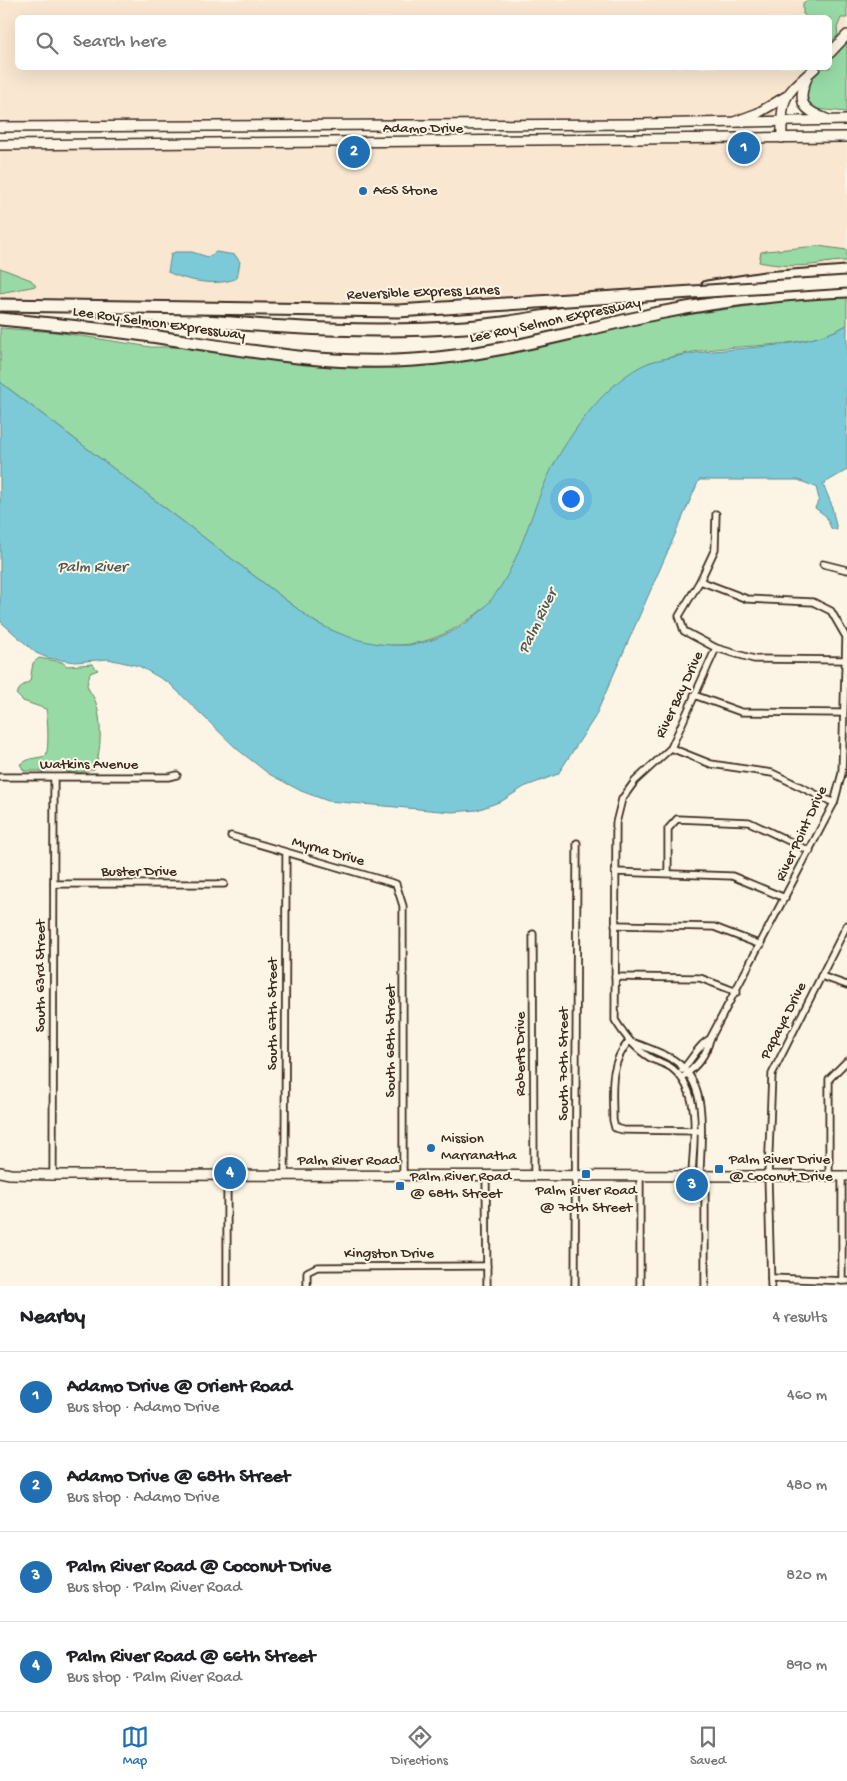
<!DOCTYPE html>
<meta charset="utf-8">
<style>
:root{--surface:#fff;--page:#f2f2f2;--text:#202124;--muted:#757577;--line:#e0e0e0;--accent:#1f6fb2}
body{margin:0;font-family:"Gochi Hand",sans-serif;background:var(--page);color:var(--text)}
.you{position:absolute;left:570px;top:498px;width:18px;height:18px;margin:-12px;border:4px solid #fff;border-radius:50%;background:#1a73e8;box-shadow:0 0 0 8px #1a73e833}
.badge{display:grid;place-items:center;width:32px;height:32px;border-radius:50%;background:var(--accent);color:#fff;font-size:16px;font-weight:700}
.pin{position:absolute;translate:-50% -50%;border:2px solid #fff;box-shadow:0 1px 5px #0006}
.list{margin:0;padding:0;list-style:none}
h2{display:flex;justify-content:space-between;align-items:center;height:65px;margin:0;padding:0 20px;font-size:21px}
h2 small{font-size:16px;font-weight:400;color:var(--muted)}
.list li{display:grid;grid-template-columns:32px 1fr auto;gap:15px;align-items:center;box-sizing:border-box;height:90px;padding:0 20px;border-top:1px solid var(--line)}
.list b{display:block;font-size:19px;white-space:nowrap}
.list p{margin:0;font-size:16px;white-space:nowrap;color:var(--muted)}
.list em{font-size:16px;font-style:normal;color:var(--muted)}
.icon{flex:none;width:28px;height:28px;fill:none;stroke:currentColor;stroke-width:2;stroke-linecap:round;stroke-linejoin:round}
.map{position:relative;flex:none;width:847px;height:1286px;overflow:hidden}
.search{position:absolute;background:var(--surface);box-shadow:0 5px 20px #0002;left:15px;right:15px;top:15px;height:55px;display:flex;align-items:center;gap:12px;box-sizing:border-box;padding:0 18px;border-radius:8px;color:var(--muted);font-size:19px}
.sheet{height:425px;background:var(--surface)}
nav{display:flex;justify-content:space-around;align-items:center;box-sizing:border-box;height:70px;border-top:1px solid var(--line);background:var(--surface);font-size:14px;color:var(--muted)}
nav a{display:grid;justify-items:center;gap:2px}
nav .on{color:var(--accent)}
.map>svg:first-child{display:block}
</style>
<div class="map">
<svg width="847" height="1286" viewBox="0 0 847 1286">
<rect width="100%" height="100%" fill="#fcf5e5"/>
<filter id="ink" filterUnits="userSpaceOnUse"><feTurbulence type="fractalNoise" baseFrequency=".02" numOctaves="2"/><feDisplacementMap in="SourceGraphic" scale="10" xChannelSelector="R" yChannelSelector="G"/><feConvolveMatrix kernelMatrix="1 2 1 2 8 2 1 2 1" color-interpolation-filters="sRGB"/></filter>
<g filter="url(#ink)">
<!-- built -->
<g fill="#f9e7d1">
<path d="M0,0H847V32L830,51V18H18V68H812L802,78L780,118L0,123Z"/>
<path d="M847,138V271L674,292L474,309H110L0,299V144Z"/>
</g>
<!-- green -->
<g fill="#97daa6" stroke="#698262">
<path d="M808,0H847V18H841L837,28L838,35L830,43V18L807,17L803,14V3Z"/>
<path d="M847,35V112L814,109C800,95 805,82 816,68H830V53Z"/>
<path d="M818,246L847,250V261C836,261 829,262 819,264C800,267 778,266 759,262L761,252L766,251Z"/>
<path d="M0,268L31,280L36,286L0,293Z"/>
<path d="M847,294V325C804,350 748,343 700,351C683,353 665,359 648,363L493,600C436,653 379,659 312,620L0,382V328L56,332L151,347H191L306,356L469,355L539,347L658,319L798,299Z"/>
<path d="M39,658L62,662L67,666L92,664L98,670L90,673L87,685C89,692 94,696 96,703C102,720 102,752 94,769L74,774L58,769L43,771H24L20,764L30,759L46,756C49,748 48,718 46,709L23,701L16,694L22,686L30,681L33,663Z"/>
</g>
<!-- water -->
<g fill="#7bcad8" stroke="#618a8e">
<path d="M175,252H192L208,257L216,252L235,255L240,262L237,278C218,287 186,281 168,272L171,254Z"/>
<path d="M847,325V470L823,484L831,503L837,530L831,528L826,516L815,508L819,499L816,487L798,480H699L595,717L558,774L524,787L502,801L477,810L452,812L328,801L301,791L269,774L237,749L169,683L139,666L108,659L75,662L48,658L36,653L0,621V382L312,620C341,637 374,647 409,645C428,643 445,636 462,626C517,591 524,523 552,468C571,431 609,379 648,363C655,360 665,359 673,357C726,345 801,352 847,325Z"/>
</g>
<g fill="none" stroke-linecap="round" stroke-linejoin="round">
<defs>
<g id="street">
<path d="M716,514L715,549L700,581L679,616L684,631L716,648L754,659L846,660"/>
<path d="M823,564L847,570"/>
<path d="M694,695L741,712L843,713"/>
<path d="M671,748L711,764L772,773L834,803"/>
<path d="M0,777H169L177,775"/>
<path d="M231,836L396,884L403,906V1175"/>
<path d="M615,872L732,876L785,898"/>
<path d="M668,873V829L677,819L749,822L810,851"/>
<path d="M54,884H224"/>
<path d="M615,925L714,927L761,945"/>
<path d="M533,934L534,1175"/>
<path d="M821,976L847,985"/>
<path d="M615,977L700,978L737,992"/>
<path d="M629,1041C608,1066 613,1090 613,1120L615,1128L623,1130L700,1131"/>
<path d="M635,1043C648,1048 662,1053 674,1060C711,1084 700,1139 700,1175"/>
<path d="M682,1070C691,1061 699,1044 710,1039"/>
<path d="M682,1078C695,1067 706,1057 710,1039L834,803L842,773L846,637L831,611L813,602L747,599L700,581"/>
<path d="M53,1175L54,778"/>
<path d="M285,1175L286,853"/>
<path d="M486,1175L487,1286"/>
<path d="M640,1175V1286"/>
<path d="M692,1175C693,1141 703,1094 673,1069C667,1064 659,1062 652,1059C635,1049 625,1036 615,1020L616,823L622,799L635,781L671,748L716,648"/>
<path d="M705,1175V1286"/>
<path d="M829,1176V1079L847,1061"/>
<path d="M842,1176V1281"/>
<path d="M771,1278L847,1281"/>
<path d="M227,1286V1175"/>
<path d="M307,1286V1272L317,1267L487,1266"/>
<path d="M575,1286L577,843"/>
<path d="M771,1286L768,1176L772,1074L847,925"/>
</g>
<g id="secondary">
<path d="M830,53L847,35"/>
<path d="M807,78C795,104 805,111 829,120"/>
<path d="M734,122L758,113L785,97"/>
<path d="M782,138C781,95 784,96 815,68"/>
<path d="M0,1172L10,1174L53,1175L847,1176"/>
</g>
<g id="primary">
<path d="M0,127L639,124L847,120"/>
<path d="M0,145L847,137"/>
</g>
<g id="highway">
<path d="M707,287L765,278L847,272"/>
<path d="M101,311C222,323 343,336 465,327C523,322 580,310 637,299"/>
<path d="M0,319C53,324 106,329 158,337C244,350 327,366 414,360C499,355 577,330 659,313C721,301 784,293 847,291"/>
</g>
</defs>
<!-- street casing -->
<use href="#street" stroke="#3b2a1e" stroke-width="9"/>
<!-- secondary casing -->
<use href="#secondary" stroke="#3b2a1e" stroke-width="12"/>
<!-- primary casing -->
<use href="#primary" stroke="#3b2a1e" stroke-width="12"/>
<!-- highway casing -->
<use href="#highway" stroke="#3b2a1e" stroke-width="15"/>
<!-- street -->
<use href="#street" stroke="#fcf5e5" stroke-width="5.5"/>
<!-- secondary -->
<use href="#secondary" stroke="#fcf5e5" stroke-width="9"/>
<!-- primary -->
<use href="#primary" stroke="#fcf5e5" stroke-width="9"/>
<!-- highway -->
<use href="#highway" stroke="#fcf5e5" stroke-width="11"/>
<defs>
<path id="highway-bridge" d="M0,305L398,311L847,282"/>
</defs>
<!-- highway-bridge casing -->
<use href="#highway-bridge" stroke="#3b2a1e" stroke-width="15" stroke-linecap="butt"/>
<!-- highway-bridge -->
<use href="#highway-bridge" stroke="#fcf5e5" stroke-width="11"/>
</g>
</g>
<!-- markers -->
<g fill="#1f6fb2" stroke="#fcf5e5" stroke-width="2">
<circle cx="363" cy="191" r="5"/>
<circle cx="431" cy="1148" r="5"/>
<rect x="714" y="1164" width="10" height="10" rx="2.5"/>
<rect x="581" y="1169" width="10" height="10" rx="2.5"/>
<rect x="395" y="1181" width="10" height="10" rx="2.5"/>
</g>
<g text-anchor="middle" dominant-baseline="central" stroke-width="4" stroke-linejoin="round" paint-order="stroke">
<!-- street labels -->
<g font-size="15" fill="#3b2a1e" stroke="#fcf5e5">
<text x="423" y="129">Adamo Drive</text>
<text transform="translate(423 293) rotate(-2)">Reversible Express Lanes</text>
<text transform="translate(555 321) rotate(-12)">Lee Roy Selmon Expressway</text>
<text transform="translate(159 324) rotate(8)">Lee Roy Selmon Expressway</text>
<text transform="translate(680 695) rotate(-65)">River Bay Drive</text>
<text x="89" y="765">Watkins Avenue</text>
<text transform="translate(802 834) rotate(-65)">River Point Drive</text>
<text transform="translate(328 852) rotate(16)">Myrna Drive</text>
<text x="139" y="872">Buster Drive</text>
<text transform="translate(41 976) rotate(-90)">South 63rd Street</text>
<text transform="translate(273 1014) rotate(-90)">South 67th Street</text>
<text transform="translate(784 1021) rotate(-63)">Papaya Drive</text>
<text transform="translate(391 1041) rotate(-90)">South 68th Street</text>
<text transform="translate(521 1054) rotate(-90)">Roberts Drive</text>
<text transform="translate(564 1064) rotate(-90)">South 70th Street</text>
<text x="348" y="1161">Palm River Road</text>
<text x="389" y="1254">Kingston Drive</text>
</g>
<!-- poi labels -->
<g font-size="15" fill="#3b2a1e" stroke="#fcf5e5" text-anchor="start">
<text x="373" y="191">AGS Stone</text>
<text x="441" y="1139">Mission<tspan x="441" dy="17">Marranatha</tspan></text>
<text x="729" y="1160">Palm River Drive<tspan x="729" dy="17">@ Coconut Drive</tspan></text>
<text x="410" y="1177">Palm River Road<tspan x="410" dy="17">@ 68th Street</tspan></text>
<text x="586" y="1191" text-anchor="middle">Palm River Road<tspan x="586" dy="17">@ 70th Street</tspan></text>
</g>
<!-- water labels -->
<g font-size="16" font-style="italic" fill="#4e5a56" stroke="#fcf5e5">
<text x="92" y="568">Palm River</text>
<text transform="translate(539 622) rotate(-64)">Palm River</text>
</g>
</g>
</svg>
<div class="you"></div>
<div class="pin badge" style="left:744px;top:148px">1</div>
<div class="pin badge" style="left:354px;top:152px">2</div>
<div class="pin badge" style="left:692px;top:1185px">3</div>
<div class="pin badge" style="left:230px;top:1173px">4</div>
<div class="search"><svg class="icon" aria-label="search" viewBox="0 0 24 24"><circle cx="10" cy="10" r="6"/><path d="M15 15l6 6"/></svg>Search here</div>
</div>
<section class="sheet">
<h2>Nearby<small>4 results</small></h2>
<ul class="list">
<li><span class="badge">1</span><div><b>Adamo Drive @ Orient Road</b><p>Bus stop · Adamo Drive</p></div><em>460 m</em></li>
<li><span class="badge">2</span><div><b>Adamo Drive @ 68th Street</b><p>Bus stop · Adamo Drive</p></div><em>480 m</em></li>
<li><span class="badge">3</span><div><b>Palm River Road @ Coconut Drive</b><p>Bus stop · Palm River Road</p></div><em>820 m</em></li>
<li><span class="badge">4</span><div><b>Palm River Road @ 66th Street</b><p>Bus stop · Palm River Road</p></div><em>890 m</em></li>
</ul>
</section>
<nav>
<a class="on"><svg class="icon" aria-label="map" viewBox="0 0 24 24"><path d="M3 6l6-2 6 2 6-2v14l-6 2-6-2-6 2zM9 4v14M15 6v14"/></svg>Map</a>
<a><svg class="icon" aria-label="directions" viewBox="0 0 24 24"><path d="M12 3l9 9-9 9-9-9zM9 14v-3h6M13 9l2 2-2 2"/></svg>Directions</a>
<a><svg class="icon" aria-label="saved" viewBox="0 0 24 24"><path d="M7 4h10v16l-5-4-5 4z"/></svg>Saved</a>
</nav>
